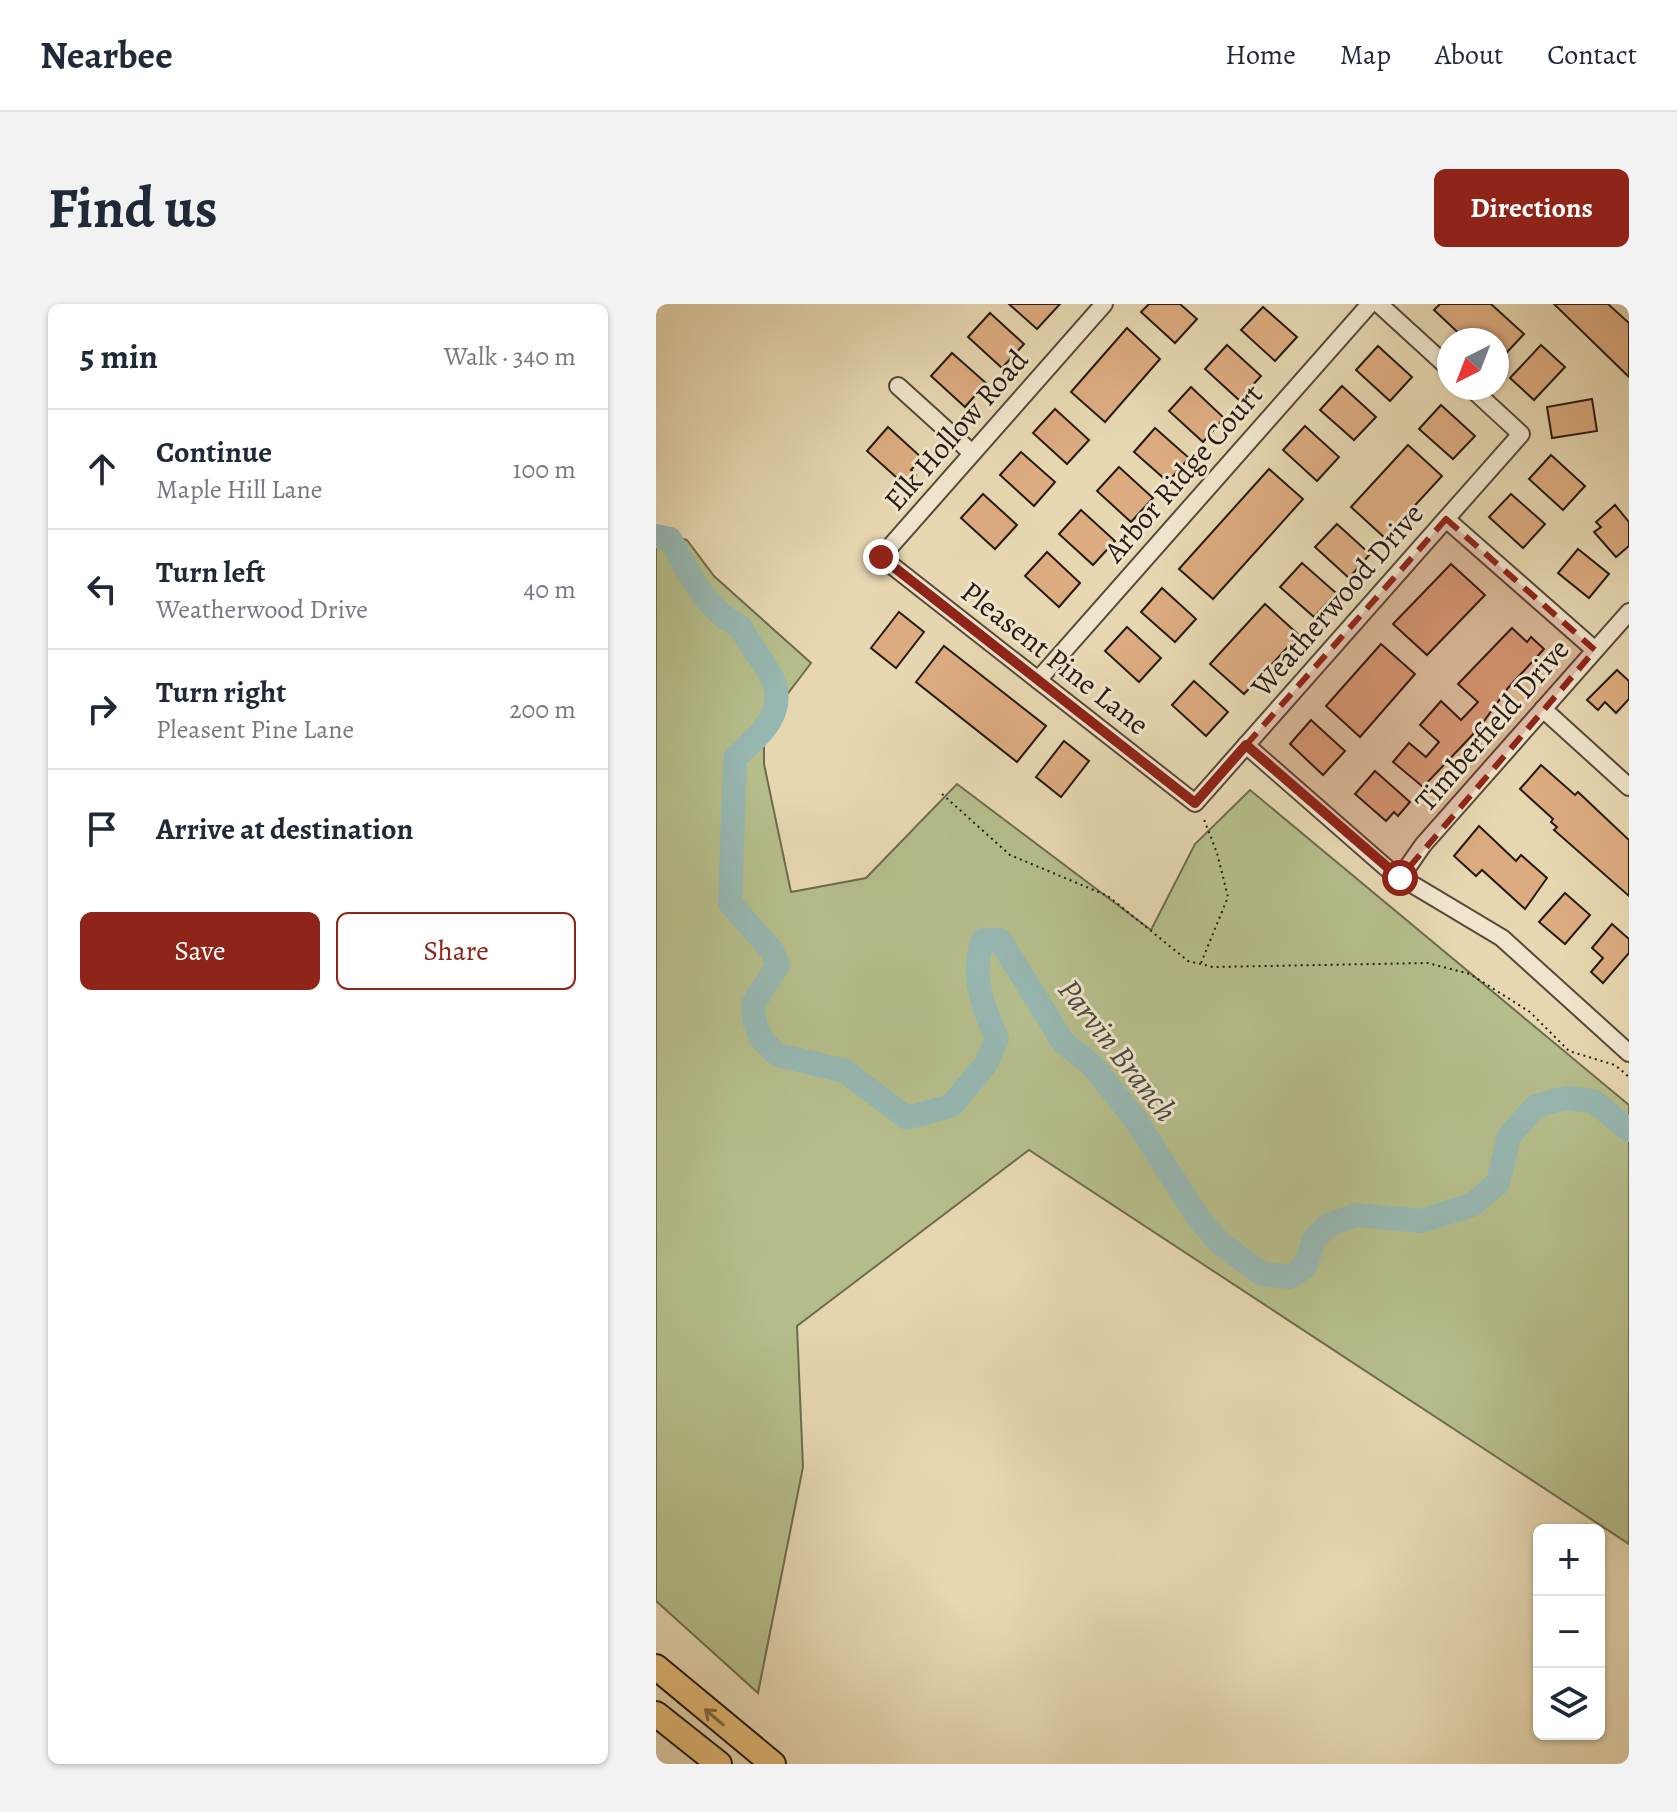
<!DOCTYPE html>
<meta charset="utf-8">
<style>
:root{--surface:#fff;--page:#f2f2f3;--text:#1f2937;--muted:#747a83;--line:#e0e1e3;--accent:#8f2418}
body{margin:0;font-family:Alegreya,serif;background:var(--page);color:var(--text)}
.controls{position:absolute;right:24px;bottom:24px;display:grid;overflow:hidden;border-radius:12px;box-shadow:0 2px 6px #0004}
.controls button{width:72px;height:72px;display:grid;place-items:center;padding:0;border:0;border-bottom:2px solid var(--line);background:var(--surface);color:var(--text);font:40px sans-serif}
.compass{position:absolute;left:781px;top:24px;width:72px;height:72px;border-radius:50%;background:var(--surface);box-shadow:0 2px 6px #0004;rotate:222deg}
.stop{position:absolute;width:24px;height:24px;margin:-18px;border:6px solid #8f2418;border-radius:50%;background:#fff}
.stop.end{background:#8f2418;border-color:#fff;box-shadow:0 2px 8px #0008}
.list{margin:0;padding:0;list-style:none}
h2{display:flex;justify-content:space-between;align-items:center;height:104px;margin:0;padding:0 32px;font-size:34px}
h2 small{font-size:26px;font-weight:400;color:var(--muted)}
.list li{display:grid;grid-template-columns:52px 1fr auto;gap:24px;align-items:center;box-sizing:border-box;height:120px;padding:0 32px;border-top:2px solid var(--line)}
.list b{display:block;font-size:30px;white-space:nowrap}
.list p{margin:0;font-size:26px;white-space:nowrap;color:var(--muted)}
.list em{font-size:26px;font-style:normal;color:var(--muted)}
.actions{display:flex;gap:16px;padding:24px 32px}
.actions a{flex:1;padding:18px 0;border:2px solid var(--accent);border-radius:12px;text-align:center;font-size:28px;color:var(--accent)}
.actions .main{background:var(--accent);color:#fff}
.icon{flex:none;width:44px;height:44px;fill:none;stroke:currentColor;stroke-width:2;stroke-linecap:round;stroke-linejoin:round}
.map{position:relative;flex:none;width:973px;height:1460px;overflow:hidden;border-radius:12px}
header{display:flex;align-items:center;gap:48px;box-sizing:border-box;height:112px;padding:0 40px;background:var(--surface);border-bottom:2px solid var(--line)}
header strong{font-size:38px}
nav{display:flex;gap:44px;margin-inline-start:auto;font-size:28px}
.intro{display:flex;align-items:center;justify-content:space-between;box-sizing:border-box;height:192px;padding:0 48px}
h1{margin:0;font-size:56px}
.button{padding:20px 36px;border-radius:12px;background:var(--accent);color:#fff;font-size:28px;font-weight:700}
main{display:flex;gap:48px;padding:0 48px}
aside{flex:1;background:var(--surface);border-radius:12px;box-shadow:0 2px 6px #0004}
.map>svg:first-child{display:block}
</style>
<header>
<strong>Nearbee</strong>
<nav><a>Home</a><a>Map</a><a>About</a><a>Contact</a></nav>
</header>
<div class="intro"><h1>Find us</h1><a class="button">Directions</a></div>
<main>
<aside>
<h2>5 min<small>Walk · 340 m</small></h2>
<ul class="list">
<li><svg class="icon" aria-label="ahead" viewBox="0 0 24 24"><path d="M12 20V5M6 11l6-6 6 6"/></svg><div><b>Continue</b><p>Maple Hill Lane</p></div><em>100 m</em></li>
<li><svg class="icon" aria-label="left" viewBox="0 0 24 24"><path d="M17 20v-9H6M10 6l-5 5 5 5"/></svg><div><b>Turn left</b><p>Weatherwood Drive</p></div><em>40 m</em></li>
<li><svg class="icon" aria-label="right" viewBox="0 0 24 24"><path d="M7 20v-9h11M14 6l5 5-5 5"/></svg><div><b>Turn right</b><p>Pleasent Pine Lane</p></div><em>200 m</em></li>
<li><svg class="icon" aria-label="arrive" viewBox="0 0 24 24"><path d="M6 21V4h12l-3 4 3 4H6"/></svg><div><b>Arrive at destination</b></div></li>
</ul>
<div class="actions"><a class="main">Save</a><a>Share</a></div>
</aside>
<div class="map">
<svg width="973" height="1460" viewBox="0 0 973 1460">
<rect width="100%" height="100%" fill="#e6d7b0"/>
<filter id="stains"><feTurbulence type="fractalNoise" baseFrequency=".0025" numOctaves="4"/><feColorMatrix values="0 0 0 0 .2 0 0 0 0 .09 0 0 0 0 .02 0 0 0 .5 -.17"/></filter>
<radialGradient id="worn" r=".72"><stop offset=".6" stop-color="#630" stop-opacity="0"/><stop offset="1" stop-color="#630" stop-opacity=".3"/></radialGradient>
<!-- green -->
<path fill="#b5be8b" stroke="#6e6c50" stroke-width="2" d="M0,226L31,236L58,272L155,359L108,421V460L135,588L210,574L301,480L495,626L539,540L594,486L973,801V1240L373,846L141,1022L147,1163L102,1389L0,1297Z"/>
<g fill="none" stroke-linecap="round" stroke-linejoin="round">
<!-- river -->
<path stroke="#97b8b2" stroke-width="24" d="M0,232L14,235C32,268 50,307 85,323C93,343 109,357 117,376C131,411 101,433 79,454L74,599L116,647L122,661L97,700L99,719L106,736L122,751L189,767L251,814L295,802L330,760L341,735C327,702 314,672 327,636H344L407,738L437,762L479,815L543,915L564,939L606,970L634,973L649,963L658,935L673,921L700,911L765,917L816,901L842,879L853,832L880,802L909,794L937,797L973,826"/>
</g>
<!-- building -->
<g fill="#dcab7f" stroke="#271a14" stroke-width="2">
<path d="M353,0H404L381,25Z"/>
<path d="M493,0H524L541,15L519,39L485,8Z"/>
<path d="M784,0H835L868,30L841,59V36H810L778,6Z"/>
<path d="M898,0H952L973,19V73Z"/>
<path d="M607,3L641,33L619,57L585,26Z"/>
<path d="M334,9L368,40L346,64L312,33Z"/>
<path d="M471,24L504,55L449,118L415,88Z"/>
<path d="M571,41L605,72L583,96L549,65Z"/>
<path d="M885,41L909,63L878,96L854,74Z"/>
<path d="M722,42L756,73L734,97L700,66Z"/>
<path d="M296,49L330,79L309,103L275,72Z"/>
<path d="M686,82L720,113L698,136L664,106Z"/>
<path d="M535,83L568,114L547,138L513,107Z"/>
<path d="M936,95L941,127L896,134L891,103Z"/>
<path d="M785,101L819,132L797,155L763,125Z"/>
<path d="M399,105L433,136L411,160L377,129Z"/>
<path d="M649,122L683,153L661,177L627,146Z"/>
<path d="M232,123L266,154L255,166L260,171L250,182L211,147Z"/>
<path d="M499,124L533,154L512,178L478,148Z"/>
<path d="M752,141L786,172L729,234L695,203Z"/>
<path d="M365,148L399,178L378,202L344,171Z"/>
<path d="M895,151L929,182L907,206L873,175Z"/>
<path d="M463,163L497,194L475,218L441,187Z"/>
<path d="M613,165L647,195L557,295L523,265Z"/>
<path d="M327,190L361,221L339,245L305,214Z"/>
<path d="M855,190L889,220L867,244L833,213Z"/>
<path d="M959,201L973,218V242L960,253L938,228L945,223L940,218Z"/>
<path d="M425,206L459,237L437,261L403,230Z"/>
<path d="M681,220L714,250L693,274L659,243Z"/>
<path d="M922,245L953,270L933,294L902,269Z"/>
<path d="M391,248L424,279L403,303L369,272Z"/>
<path d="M646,259L680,289L658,313L624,283Z"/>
<path d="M795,260L829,291L771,351L737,320Z"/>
<path d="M506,284L540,315L519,338L485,308Z"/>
<path d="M609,300L643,331L588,390L554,360Z"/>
<path d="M243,308L268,328L240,364L215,344Z"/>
<path d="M471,323L505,354L483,378L449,347Z"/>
<path d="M856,324L871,338L875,333L888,345L852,384L823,424L767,483L737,458L753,439L770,453L783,438L764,421L785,397L805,416L822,398L802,380Z"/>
<path d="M725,340L759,370L704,433L670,402Z"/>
<path d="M288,342L390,422L361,458L260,378Z"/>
<path d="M961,366L973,377V395L960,409L949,398L942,406L931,396Z"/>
<path d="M538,377L572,408L550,432L516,401Z"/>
<path d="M655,416L689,447L667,471L634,440Z"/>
<path d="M408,437L433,457L405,493L380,473Z"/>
<path d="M885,461L919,491L922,488L973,536V592L898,526L901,523L895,518L897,515L864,485Z"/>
<path d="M719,467L754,498L742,512L738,508L730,517L699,490Z"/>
<path d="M823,522L860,557L865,551L891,574L869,605L826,566L820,572L798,552Z"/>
<path d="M909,589L934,611L909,640L883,618Z"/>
<path d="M956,620L973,635V649L947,679L935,668L947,654L936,644Z"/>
</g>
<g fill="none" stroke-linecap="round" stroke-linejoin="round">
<defs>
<g id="minor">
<path d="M448,0L225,253L539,499L865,130L815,84"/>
<path d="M723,0L793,64"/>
<path d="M242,82L316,149"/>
<path d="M790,215L939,346"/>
<path d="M382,376L714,0"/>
<path d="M887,405L973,483"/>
<path d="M590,441L734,567L846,634L973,749"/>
<path d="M744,574L767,541L973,308"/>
</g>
<g id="highway">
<path d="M0,1363L117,1460"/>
<path d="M0,1410L63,1460"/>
</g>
</defs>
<!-- minor casing -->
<use href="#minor" stroke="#57493b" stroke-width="20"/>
<!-- highway casing -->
<use href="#highway" stroke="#271a14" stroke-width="28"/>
<!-- path -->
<g stroke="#271a14" stroke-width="2" stroke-dasharray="2 4" stroke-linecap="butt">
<path d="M286,490L354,551L452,592L532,657L557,663L772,659L814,670L874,708L913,747L959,761L973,773"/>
<path d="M545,659L572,593L561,549L547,513"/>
</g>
<!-- minor -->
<use href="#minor" stroke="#efe5cc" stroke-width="16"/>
<!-- highway -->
<use href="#highway" stroke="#e3bc78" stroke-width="24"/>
</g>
<!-- one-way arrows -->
<defs><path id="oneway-shaft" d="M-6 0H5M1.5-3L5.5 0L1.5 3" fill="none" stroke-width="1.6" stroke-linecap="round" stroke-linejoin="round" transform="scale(2)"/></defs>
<use stroke="#856b46" href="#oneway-shaft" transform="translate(58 1413) rotate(-140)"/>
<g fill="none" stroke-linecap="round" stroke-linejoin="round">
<!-- route -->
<path stroke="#8f2418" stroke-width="10" d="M225,253L539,499L590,441L744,574"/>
</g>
<!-- marked area -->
<path fill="#8f2418" fill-opacity="0.2" stroke="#8f2418" stroke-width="6" stroke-dasharray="16 10" stroke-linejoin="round" d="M790,215L939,346L744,574L590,441Z"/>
<g text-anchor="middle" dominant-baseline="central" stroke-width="6" stroke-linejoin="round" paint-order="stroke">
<!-- street labels -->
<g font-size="30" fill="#271a14" stroke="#efe5cc">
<text transform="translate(300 126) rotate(-49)">Elk Hollow Road</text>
<text transform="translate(527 169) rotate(-49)">Arbor Ridge Court</text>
<text transform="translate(681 296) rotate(-49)">Weatherwood Drive</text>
<text transform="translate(399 354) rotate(38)">Pleasent Pine Lane</text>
<text transform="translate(836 421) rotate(-49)">Timberfield Drive</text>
</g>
<!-- water labels -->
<g font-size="32" font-style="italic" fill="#494943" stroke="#efe5cc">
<text transform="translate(462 746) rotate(52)">Parvin Branch</text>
</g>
</g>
<rect width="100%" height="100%" filter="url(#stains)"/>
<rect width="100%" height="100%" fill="url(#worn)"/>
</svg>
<div class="controls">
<button>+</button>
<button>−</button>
<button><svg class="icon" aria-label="layers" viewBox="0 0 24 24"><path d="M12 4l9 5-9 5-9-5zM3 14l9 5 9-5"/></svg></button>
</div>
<svg class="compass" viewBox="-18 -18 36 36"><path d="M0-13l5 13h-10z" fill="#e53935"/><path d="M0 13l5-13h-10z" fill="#747a83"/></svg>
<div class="stop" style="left:744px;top:574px"></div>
<div class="stop end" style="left:225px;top:253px"></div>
</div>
</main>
